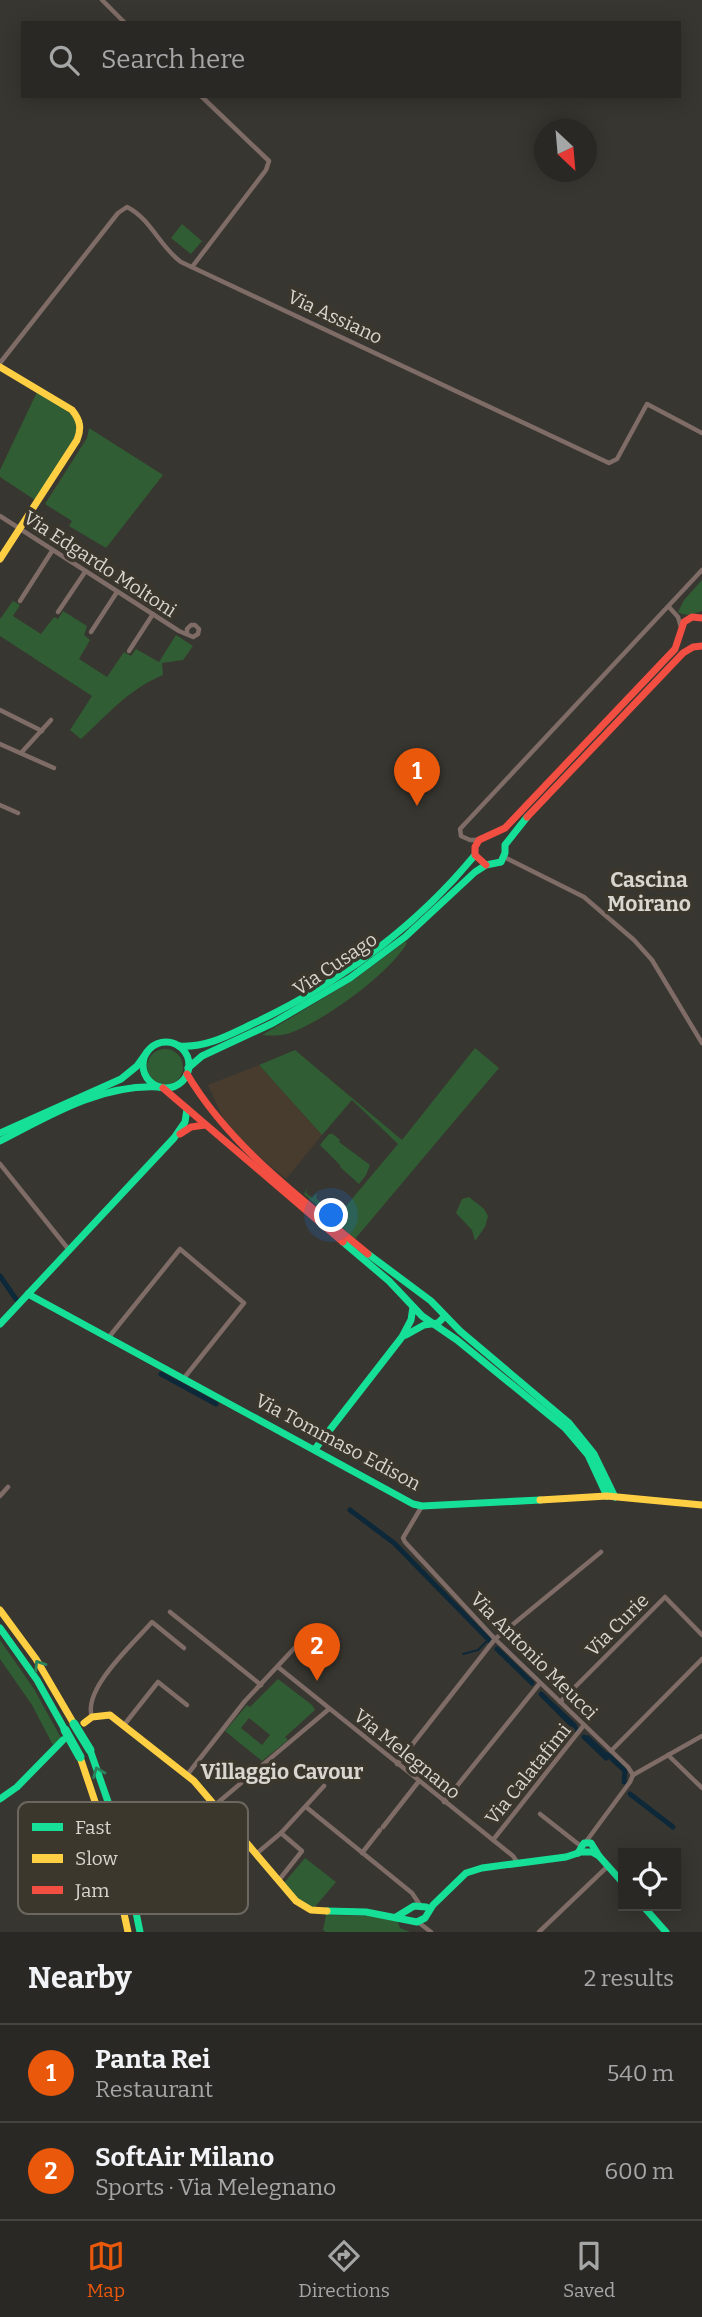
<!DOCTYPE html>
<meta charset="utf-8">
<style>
:root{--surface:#2a2824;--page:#32302c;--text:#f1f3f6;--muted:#a5a6a6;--line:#464441;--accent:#ea580c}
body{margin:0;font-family:Bitter,serif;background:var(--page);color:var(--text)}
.controls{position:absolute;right:21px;bottom:21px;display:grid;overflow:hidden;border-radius:0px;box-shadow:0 4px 18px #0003}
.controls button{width:63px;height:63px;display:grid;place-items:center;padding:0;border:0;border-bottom:2px solid var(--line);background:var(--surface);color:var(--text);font:35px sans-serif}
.compass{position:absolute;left:534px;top:119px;width:63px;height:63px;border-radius:50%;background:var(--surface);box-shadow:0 4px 18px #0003;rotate:154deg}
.you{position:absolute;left:332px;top:1216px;width:24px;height:24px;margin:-18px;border:5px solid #fff;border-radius:50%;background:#1a73e8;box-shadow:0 0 0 10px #1a73e833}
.badge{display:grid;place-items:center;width:46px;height:46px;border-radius:50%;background:var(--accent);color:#fff;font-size:23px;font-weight:700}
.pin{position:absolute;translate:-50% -58px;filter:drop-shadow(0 2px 4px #0008)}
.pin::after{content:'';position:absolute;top:37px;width:24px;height:21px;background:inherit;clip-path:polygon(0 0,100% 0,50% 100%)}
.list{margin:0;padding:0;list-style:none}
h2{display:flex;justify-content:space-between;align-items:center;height:91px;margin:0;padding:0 28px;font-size:30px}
h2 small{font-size:23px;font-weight:400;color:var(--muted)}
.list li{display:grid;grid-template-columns:46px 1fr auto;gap:21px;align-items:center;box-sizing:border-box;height:98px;padding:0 28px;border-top:2px solid var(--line)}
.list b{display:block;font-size:26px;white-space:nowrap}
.list p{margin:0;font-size:23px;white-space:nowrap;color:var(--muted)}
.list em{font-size:23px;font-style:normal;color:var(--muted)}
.icon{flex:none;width:38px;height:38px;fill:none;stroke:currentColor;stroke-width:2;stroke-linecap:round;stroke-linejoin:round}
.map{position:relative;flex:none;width:702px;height:1932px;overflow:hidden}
.search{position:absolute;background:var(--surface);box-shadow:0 4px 18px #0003;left:21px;right:21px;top:21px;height:77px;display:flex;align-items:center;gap:18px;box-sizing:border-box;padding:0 24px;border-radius:0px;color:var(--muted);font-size:26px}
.sheet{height:287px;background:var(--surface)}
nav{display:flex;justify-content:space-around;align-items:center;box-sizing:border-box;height:98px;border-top:2px solid var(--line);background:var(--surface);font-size:19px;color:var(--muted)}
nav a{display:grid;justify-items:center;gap:4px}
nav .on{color:var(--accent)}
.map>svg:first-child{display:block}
</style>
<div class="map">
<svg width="702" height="1932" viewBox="0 0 702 1932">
<rect width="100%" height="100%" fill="#383630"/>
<!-- commercial -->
<path fill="#483c2e" d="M259,1065L322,1135L286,1179L239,1139L225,1122L208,1085Z"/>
<!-- green -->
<g fill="#305d33" fill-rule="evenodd">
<path d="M182,224L202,241L191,254L171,238Z"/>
<path d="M37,392C52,402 81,412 77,434L35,500L0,477V470Z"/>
<path d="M89,428L163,475L106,548L69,526L72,521L45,504L87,438Z"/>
<path d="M702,580V611C694,614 686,617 678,612L684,600Z"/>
<path d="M13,601L20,605L13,616L41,634L54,617L58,619L63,611L87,626L84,635L90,640L79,659L107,677L124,652L131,656L136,649L159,662L176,635L193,646L183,660L162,663L163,675C129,689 107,715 81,739L70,730L92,696L0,636V619Z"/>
<path d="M405,942L407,943C389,974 324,1021 290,1033C281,1036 271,1036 262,1035L352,981Z"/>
<path d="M475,1048L499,1068L355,1239L304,1194L308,1187L306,1193L312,1198L317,1193L316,1198L328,1209L332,1205L341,1212L398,1144L352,1100L322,1135L259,1065L295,1050L402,1140Z"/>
<circle cx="165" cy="1067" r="18"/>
<path d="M329,1134H333L340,1140L339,1142L370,1165L366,1175L359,1184L340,1167L341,1166L320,1145Z"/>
<path d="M469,1197L484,1209L488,1216L485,1227L475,1241L472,1230L456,1213L462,1199Z"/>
<path d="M0,1640L34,1689L61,1738L53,1745L32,1705L0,1659Z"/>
<path d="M278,1679L312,1705L315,1710L285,1737L288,1740L262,1761L225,1731L247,1705L250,1707ZM249,1718L270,1735L262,1745L241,1728Z"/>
<path d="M305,1858L336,1882L314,1908L300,1901L284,1883Z"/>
<path d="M326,1915L369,1916L397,1920L400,1928L410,1932H326L323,1930Z"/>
</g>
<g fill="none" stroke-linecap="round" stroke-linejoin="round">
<!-- stream -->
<g stroke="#0c2839" stroke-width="2">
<path d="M463,1654L478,1650L488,1640"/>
<path d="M542,1693L576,1725"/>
<path d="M588,1736L608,1755"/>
</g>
<!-- canal -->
<g stroke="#0c2839" stroke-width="5">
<path d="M0,1276L16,1299"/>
<path d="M161,1374L216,1404"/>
<path d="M350,1510L394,1543L490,1641"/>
<path d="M497,1649L532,1683"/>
<path d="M541,1694L576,1729"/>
<path d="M584,1737L606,1758L608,1755L625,1771L624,1782"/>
<path d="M630,1794L673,1827"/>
</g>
<!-- street -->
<g stroke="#7f6c67" stroke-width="4.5">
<path d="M102,0L125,23"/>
<path d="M192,267L266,170L269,161L201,96"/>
<path d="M0,363L118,213L127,207C151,219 160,247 181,262L609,463L617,459L647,404L702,433"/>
<path d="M0,516L179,631L193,637L198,634L199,629L195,625H191L187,629V633"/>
<path d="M20,601L52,551"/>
<path d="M669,607L678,617L681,627"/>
<path d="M58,612L85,572"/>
<path d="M91,632L117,592"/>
<path d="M129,651L153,614"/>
<path d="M0,710L42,731"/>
<path d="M0,744L54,768"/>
<path d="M21,753L51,720"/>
<path d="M0,805L18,813"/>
<path d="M479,840H470L461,836L460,829L702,570"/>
<path d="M504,857L584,897L634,940L652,960L702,1043"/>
<path d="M0,1164L69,1250"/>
<path d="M109,1337L180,1249L244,1303L184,1378"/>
<path d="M0,1496L8,1487"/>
<path d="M422,1506L403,1538L405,1542L495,1639L628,1767L633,1775"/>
<path d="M170,1612L261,1685"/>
<path d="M278,1667L513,1856L517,1862"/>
<path d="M560,1702L665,1597L702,1635"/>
<path d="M92,1717C82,1689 135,1642 152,1622L184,1648"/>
<path d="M124,1725L158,1682L187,1705"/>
<path d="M611,1751L702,1659"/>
<path d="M668,1755L702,1788"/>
<path d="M397,1764L495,1639L601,1552"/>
<path d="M187,1775L245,1701L301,1641"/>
<path d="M633,1775L702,1736"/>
<path d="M444,1802L540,1683"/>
<path d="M215,1805L329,1709"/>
<path d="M306,1807L412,1893L420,1905"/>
<path d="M540,1814L582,1847"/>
<path d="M383,1827L419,1781"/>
<path d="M493,1840L584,1725"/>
<path d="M585,1843L630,1782L633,1775"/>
<path d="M362,1853L380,1830"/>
<path d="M256,1854L281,1833L324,1786"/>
<path d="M279,1880L302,1851L281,1833"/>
<path d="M418,1922L431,1932"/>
<path d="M539,1932L608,1866"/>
</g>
<!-- fast -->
<g stroke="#16e098" stroke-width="7">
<circle cx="166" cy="1065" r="23"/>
<path d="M179,1046C205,1048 227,1036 250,1025C336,985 415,928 475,855"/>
<path d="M188,1068L202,1056L273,1023L350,978L405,937L475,872L486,865L501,862L505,853V845L527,817"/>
<path d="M0,1133L121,1079L137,1066L147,1052"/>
<path d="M0,1141C50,1115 101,1084 159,1087"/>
<path d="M343,1242L389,1281L422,1316L457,1340L565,1428L588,1455L607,1496"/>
<path d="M368,1254L431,1301L460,1331L569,1423L594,1454L615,1497"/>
<path d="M28,1294L413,1504L422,1506L540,1500"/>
<path d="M0,1324L174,1138L185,1122L187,1109"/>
<path d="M406,1335L424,1325L438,1323L445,1316"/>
<path d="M315,1449L402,1337L411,1320L413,1307"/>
<path d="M0,1628L37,1680L65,1730"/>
<path d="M90,1750L121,1839L140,1932"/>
<path d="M0,1799L17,1787L63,1740"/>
<path d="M578,1853L584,1843H591L599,1856L623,1883"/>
<path d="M643,1906L666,1932"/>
<path d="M327,1911L366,1912L417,1922L425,1918L433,1905L466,1873L482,1868L566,1857L581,1852H592L599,1856"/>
<path d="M396,1917L414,1906L426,1907"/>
</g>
<!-- slow -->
<g stroke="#ffcf43" stroke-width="7">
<path d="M0,367L72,410C80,420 82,428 77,440L0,559"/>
<path d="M540,1500L607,1496L702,1505"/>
<path d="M0,1610L36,1659L74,1724"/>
<path d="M84,1723L92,1717L110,1715L194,1781L296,1901L311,1910L327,1911"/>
<path d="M80,1757L109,1843L128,1932"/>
</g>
<!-- jam -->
<g stroke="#f24e42" stroke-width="7">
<path d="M527,817L683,653L693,647L702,646"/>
<path d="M486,865L475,855V847L479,840L505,828L675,649L684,622L692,617L702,618"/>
<path d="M187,1074C231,1148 303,1200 368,1254"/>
<path d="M163,1088L343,1242"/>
<path d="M180,1134L191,1127L205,1125"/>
</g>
<!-- fast-bridge -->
<g stroke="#16e098" stroke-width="9">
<path d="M74,1724L90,1750"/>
<path d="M65,1730L80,1757"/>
</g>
</g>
<!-- one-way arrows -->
<defs><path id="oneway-chevron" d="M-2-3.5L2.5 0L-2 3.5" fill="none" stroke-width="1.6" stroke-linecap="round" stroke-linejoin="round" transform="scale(1.75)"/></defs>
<g stroke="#2b835d">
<use href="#oneway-chevron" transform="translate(39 1665) rotate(-123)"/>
<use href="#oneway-chevron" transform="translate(98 1772) rotate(-112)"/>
</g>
<g text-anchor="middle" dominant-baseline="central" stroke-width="7" stroke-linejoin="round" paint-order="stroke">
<!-- street labels -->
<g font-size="19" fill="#d9d5cf" stroke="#3c372d">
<text transform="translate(335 317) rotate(25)">Via Assiano</text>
<text transform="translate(100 564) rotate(33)">Via Edgardo Moltoni</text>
<text transform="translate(335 964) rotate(-34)">Via Cusago</text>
<text transform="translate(338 1442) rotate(28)">Via Tommaso Edison</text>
<text transform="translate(617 1625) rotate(-45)">Via Curie</text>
<text transform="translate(534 1656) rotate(45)">Via Antonio Meucci</text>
<text transform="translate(407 1754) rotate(39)">Via Melegnano</text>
<text transform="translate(528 1774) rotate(-51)">Via Calatafimi</text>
</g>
<!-- neighbourhood labels -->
<g font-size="21" font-weight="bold" fill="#d9d5cf" stroke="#3c372d">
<text x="649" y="880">Cascina<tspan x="649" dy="24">Moirano</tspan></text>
<text x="282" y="1772">Villaggio Cavour</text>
</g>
</g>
<!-- legend -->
<rect x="18" y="1802" width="230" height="112" rx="10" fill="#3c372d" stroke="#6b665e" stroke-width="2"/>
<rect x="32" y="1823" width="31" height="8" fill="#16e098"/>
<rect x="32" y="1854" width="31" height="9" fill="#ffcf43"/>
<rect x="32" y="1886" width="31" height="8" fill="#f24e42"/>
<g font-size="19" fill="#d9d5cf">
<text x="75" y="1834">Fast</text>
<text x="75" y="1865">Slow</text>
<text x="75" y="1897">Jam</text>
</g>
</svg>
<div class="controls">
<button><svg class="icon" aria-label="locate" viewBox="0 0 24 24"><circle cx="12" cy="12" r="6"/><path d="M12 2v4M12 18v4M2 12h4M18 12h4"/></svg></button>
</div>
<svg class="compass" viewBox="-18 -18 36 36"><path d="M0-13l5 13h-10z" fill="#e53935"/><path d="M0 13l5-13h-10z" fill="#a5a6a6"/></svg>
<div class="you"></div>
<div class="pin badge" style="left:417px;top:806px">1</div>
<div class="pin badge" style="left:317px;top:1681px">2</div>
<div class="search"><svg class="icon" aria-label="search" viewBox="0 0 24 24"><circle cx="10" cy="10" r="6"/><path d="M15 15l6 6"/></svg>Search here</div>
</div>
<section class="sheet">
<h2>Nearby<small>2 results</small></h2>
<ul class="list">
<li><span class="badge">1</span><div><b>Panta Rei</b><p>Restaurant</p></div><em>540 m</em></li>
<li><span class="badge">2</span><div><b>SoftAir Milano</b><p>Sports · Via Melegnano</p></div><em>600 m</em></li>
</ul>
</section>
<nav>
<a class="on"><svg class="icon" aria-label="map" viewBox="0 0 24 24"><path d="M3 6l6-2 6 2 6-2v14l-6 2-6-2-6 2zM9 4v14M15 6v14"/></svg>Map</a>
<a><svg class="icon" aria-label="directions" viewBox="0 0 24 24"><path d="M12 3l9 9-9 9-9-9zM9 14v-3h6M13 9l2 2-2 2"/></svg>Directions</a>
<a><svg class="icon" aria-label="saved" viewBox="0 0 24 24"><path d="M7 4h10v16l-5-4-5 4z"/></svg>Saved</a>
</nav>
